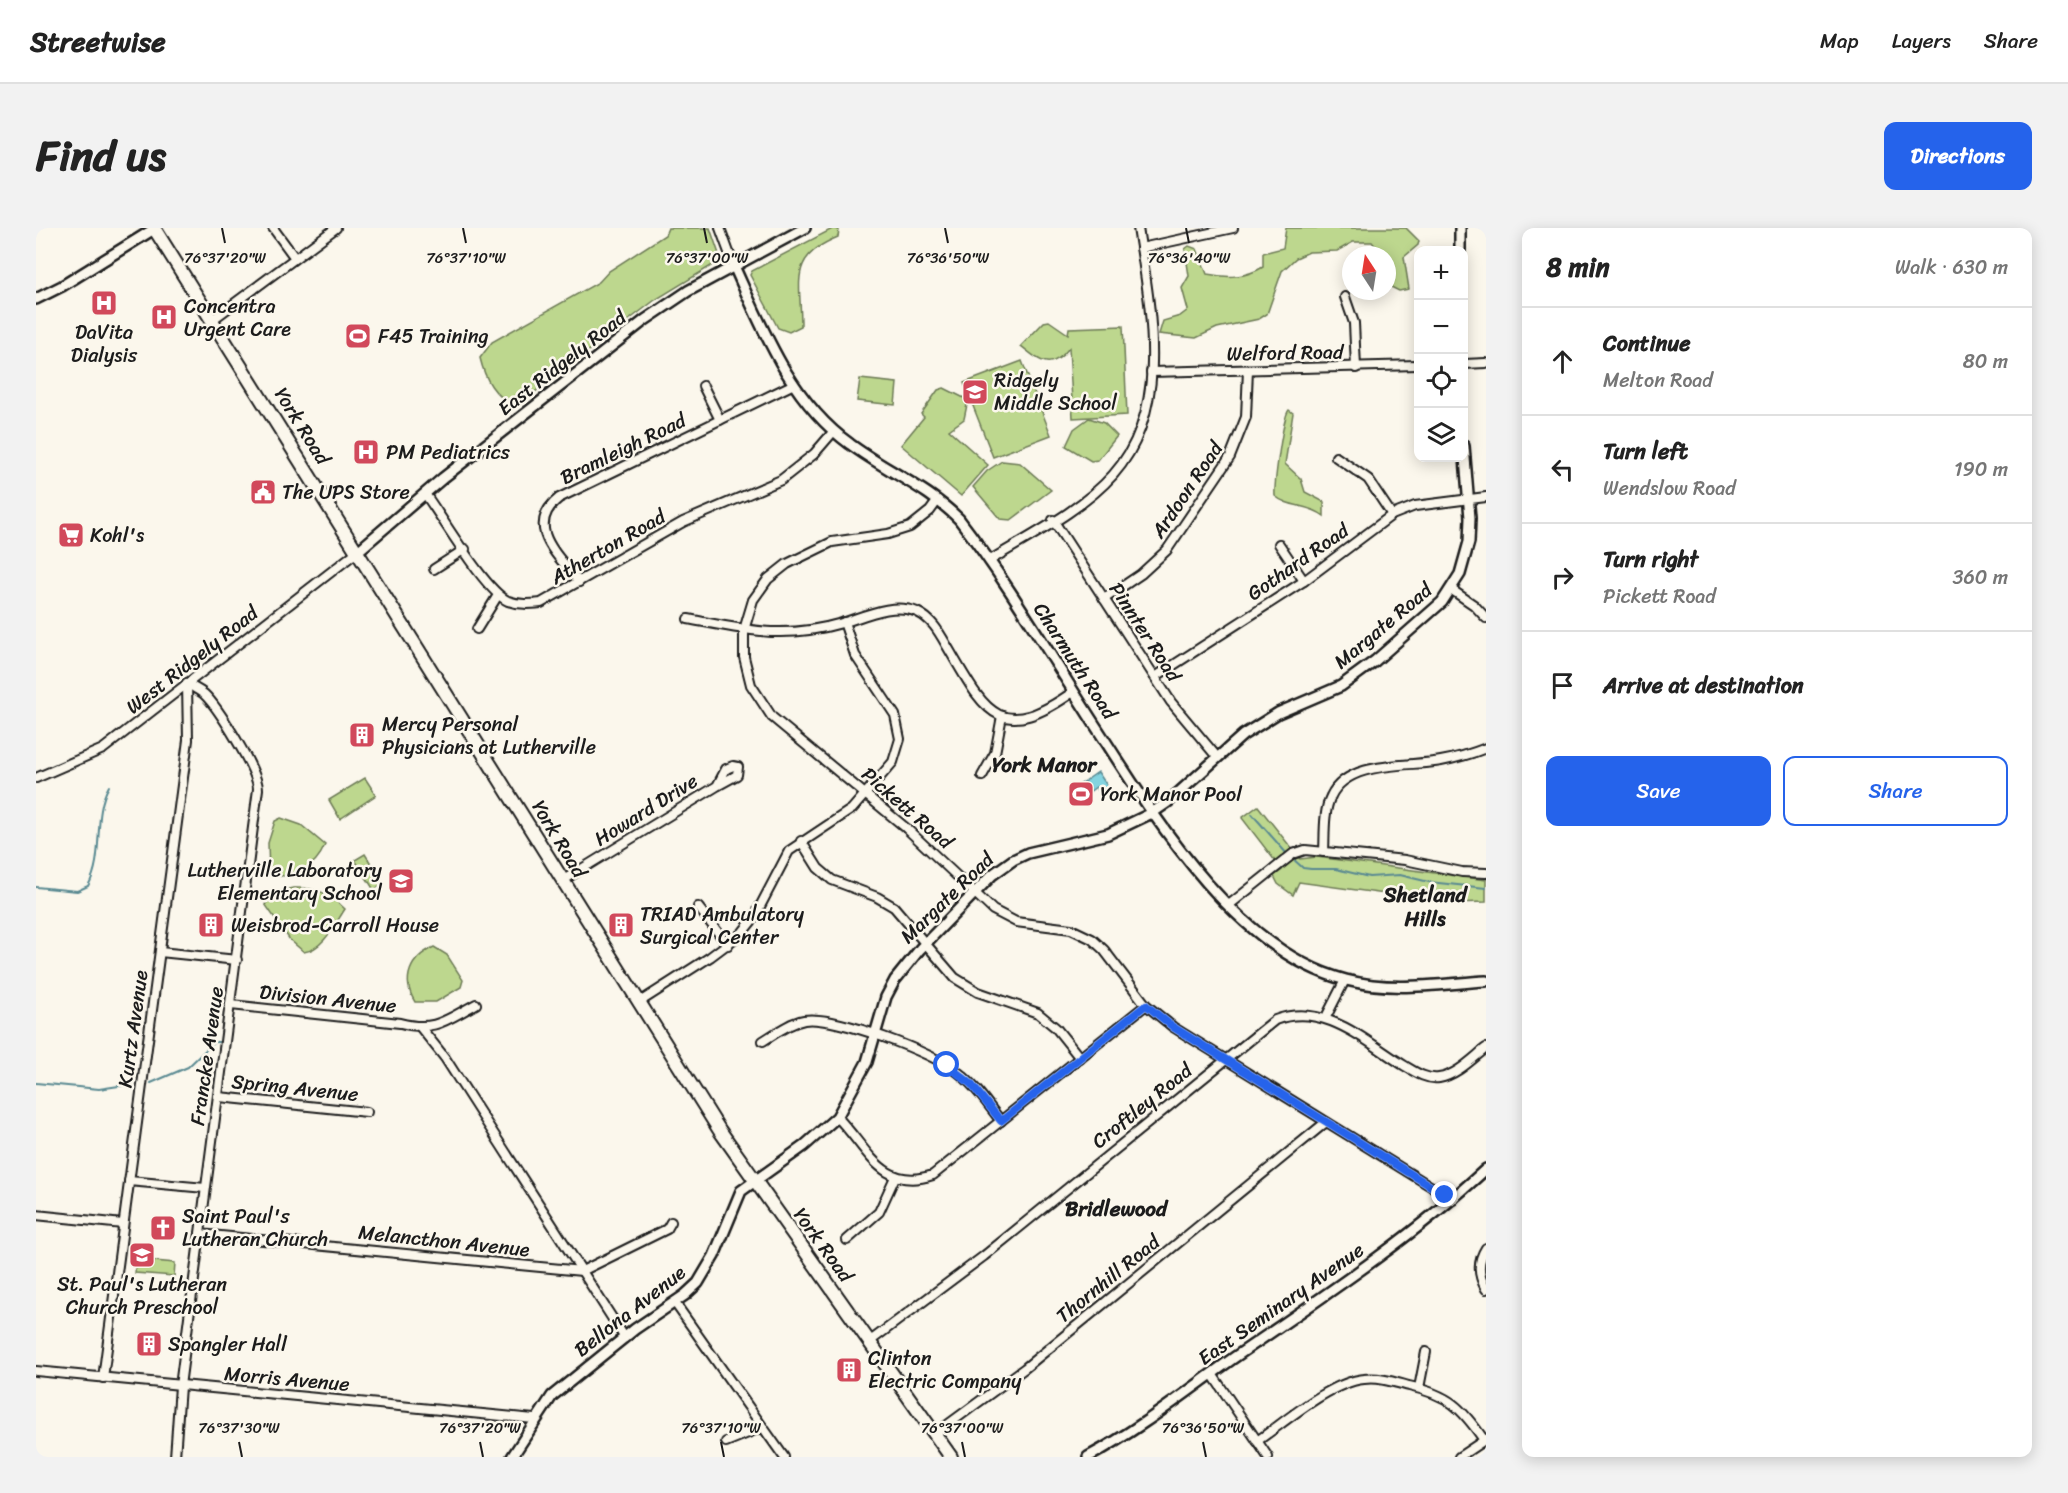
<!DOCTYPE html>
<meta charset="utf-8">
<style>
:root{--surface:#fff;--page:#f2f2f2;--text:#222;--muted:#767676;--line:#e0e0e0;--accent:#2563eb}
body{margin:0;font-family:Sriracha,sans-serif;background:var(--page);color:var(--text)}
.controls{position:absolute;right:18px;top:18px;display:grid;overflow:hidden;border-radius:12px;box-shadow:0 3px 15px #0003}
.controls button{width:54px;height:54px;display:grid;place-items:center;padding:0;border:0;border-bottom:2px solid var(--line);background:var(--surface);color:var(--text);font:30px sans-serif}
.compass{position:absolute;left:1306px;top:18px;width:54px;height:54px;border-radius:50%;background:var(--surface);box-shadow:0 3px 15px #0003;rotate:348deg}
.stop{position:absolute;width:18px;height:18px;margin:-14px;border:4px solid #2563eb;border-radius:50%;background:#fff}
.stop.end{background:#2563eb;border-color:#fff;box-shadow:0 2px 6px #0008}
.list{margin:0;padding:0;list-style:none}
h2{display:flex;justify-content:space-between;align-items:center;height:78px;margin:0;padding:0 24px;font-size:26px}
h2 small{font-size:20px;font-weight:400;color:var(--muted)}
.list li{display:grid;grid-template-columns:39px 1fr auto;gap:18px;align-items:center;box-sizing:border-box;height:108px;padding:0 24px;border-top:2px solid var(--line)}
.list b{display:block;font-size:22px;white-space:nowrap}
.list p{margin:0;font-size:20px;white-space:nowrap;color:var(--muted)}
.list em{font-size:20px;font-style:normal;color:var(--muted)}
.actions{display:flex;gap:12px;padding:18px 24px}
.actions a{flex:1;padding:14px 0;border:2px solid var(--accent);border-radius:12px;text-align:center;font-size:21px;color:var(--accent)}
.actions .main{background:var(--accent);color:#fff}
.icon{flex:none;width:33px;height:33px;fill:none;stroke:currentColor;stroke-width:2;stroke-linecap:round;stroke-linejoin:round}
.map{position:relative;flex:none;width:1450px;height:1229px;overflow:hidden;border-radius:12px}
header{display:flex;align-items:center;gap:36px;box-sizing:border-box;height:84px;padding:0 30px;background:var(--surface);border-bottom:2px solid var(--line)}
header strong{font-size:28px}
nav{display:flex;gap:33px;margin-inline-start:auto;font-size:21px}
.intro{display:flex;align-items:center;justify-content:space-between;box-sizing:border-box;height:144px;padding:0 36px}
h1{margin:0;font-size:42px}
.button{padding:15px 27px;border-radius:12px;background:var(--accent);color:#fff;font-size:21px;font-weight:700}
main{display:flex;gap:36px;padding:0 36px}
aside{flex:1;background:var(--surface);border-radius:12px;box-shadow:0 3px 15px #0003}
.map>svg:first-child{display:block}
</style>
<header>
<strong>Streetwise</strong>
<nav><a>Map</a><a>Layers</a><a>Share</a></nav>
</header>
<div class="intro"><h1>Find us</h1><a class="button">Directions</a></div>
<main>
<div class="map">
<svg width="1450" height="1229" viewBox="0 0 1450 1229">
<rect width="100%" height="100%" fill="#fbf7ec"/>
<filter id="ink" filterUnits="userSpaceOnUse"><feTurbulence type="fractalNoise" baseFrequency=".0167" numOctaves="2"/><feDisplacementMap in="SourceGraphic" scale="12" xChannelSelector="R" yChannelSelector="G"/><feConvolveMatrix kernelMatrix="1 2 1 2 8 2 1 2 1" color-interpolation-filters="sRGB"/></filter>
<g filter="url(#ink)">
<!-- green -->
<g fill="#bdd78e" stroke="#6c7a55" stroke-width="1.5">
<path d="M632,0H674L685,32L619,72L487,173L478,177C458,168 449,151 444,130L456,114L563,54L573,43L629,7Z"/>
<path d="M798,0L803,2L802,9C752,29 765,53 765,98L753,104L742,100L714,47L716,43Z"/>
<path d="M1250,0H1370L1383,13L1382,17L1368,29L1373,61L1363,63L1355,59V35L1351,27H1347L1336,14H1317L1301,23L1273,24L1260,30L1246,43L1231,86L1223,91L1181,100L1160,110L1123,106L1127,93L1144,88L1152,82L1146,60L1153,48L1149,21L1153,18L1161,21L1171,46C1191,50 1209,50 1227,39V25L1247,20Z"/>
<path d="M1013,93L1032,106L1033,100L1087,98L1091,187L1037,190L1033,120C1015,143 1006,135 985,118L1008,94Z"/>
<path d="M986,133L1015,207L957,229L928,155Z"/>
<path d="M824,151L861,155L859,177L821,173Z"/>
<path d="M908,160L932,172L928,191L913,202L952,237L925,268L865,217L888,189L885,186L902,162Z"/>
<path d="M1253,182L1257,185L1249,236L1265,251L1269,264L1288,274V288C1273,276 1253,280 1239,268C1238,256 1247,188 1253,182Z"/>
<path d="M1053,190L1068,195L1081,208L1062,232L1055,233L1030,218L1038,201Z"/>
<path d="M966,233L984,235L1015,262L975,292L964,291L937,259L951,243Z"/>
<path d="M329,550L340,567L304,591L293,572Z"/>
<path d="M1222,578L1264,631L1281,629L1450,652V674L1414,675L1263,654L1257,667L1242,656L1238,648L1246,642L1206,590Z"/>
<path d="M245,590L265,597L289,617C279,641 258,651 233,647L232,615L239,593Z"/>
<path d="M329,626L347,655L338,662L319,632Z"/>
<path d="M257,660C280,659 293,665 309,681C299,696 287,722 268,724L254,712L229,676L244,663Z"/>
<path d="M398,719L411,727L427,752L425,759L400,774H379C365,751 374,730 398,719Z"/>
<path d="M108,1032L139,1035L138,1048L99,1045L100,1034H108Z"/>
</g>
<!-- water -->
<path fill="#84d4e0" stroke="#5a8a92" stroke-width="1.5" d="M1062,544L1074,562L1066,568L1060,559L1049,567L1042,558Z"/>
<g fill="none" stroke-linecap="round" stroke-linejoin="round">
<!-- stream -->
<g stroke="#5a8a92" stroke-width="2">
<path d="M1216,586L1251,626"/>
<path d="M1256,630L1267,640L1275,641H1300L1333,649L1364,647L1393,654L1450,660"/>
<path d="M0,659L41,663L52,658C69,628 56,588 73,558"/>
<path d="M0,855L63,861L96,856"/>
<path d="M115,855L152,839L178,814H184"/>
</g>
<defs>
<g id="minor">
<path d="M237,0L259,30"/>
<path d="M684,0L698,38"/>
<path d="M1105,20L1197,0"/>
<path d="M1309,69L1318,95L1320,140"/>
<path d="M176,92L300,0"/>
<path d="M1428,136L1450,135"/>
<path d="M1115,144L1382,137"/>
<path d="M667,158L684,192"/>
<path d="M1300,229L1332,251L1356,287"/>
<path d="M389,266C407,290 449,363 472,373C483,377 494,376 505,375L647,294L745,252L778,226L797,204"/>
<path d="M902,272L894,283L874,299L852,306L796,314L751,336L732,351L717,372L708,402V429L715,457L736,489L870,600L957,682L980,694L1035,701L1056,711L1068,722L1110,777L1137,799L1417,972"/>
<path d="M1017,292L1135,474L1181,529"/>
<path d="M1243,316L1268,353"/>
<path d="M953,333C992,309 1046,282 1077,247C1136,181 1114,79 1102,0"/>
<path d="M398,341L429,321"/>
<path d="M543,354C523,328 487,299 523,270L758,156"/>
<path d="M1416,362L1438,377L1450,390"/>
<path d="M1068,371L1105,346L1131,322L1194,229L1210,189L1212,142"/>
<path d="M652,391C710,402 747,412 806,395C829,388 857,374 881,384C896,391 903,404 911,418C949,483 962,517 1037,464"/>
<path d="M441,401L462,367"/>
<path d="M1119,449L1268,353L1356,287L1379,278L1450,269"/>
<path d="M946,548L959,525L966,488"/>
<path d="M0,550L67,521L322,323"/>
<path d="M765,613L782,640L796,652L841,669L858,679L919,750L942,764L1002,785L1020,800L1044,830"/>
<path d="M1288,624C1289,607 1287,584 1295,568C1312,532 1372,539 1405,533C1421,530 1435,526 1450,520"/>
<path d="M526,653L681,558L701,547L702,539L697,538L690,541L681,558"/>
<path d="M1193,677L1257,626L1269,622L1369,632L1426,644L1450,645"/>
<path d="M662,679L692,717"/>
<path d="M124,724L201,732"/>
<path d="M602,775L674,729L706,705L718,690L753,623L816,581L857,534L864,511L859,487L819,427L808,394"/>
<path d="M195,777L364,795C399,804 410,792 440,776"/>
<path d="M1290,789L1309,752"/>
<path d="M385,800L409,830L589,1110"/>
<path d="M727,813C740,805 753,795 768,792C798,787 899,825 923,845C940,858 952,877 965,893"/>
<path d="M183,869L331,884"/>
<path d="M801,889C832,920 845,964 897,947L1110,777"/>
<path d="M93,953L169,960"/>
<path d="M0,987L87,996"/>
<path d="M164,1006L546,1043L631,1001L635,994"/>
<path d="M811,1012L843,984L859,949"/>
<path d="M1450,1020C1441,1034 1442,1047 1450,1061"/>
<path d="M639,1075L748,1229"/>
<path d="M833,1114L948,1028L1239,792C1288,773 1330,814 1369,838C1379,844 1391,852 1403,850C1421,847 1436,831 1450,820"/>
<path d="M0,1143L498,1191"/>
<path d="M1176,1146L1232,1229"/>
<path d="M67,1150L152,512L151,455"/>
<path d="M1383,1160L1390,1124"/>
<path d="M899,1206L989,1140L1290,894"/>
<path d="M1221,1213C1249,1194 1294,1154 1328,1151C1343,1149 1358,1154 1373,1158C1413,1167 1425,1179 1448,1212"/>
<path d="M690,1214L727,1199"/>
<path d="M139,1229L144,1158L222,561C222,543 182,479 168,466C163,462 156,459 151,455"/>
<path d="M1423,1229L1450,1211"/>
</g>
<g id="tertiary">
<path d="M1424,22V0"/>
<path d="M698,38C727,102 755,174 814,216C850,243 891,259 923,291C976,360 1020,438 1068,511C1123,597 1205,726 1310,752C1356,764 1403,756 1450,753"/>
<path d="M0,71L26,58L118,1"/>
<path d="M322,323L407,250L609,92L652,63L769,0"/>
<path d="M476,1229L516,1168L599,1101L649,1067L662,1055L678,1028L705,963L768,918L801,889L831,834L850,769L859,752L884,721L956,647L977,632L992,625L1072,606L1116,585L1132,574L1207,507L1242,485L1305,458L1339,433L1406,374L1424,346L1433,314L1434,290L1428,218"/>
<path d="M1052,1229C1104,1201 1151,1163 1199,1129C1285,1070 1373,1012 1450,941"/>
</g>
<path id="primary" d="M118,0L684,903L915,1229"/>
</defs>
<!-- minor casing -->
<use href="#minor" stroke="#1c1c1c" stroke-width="12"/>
<!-- tertiary casing -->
<use href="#tertiary" stroke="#1c1c1c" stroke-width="14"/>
<!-- primary casing -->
<use href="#primary" stroke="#1c1c1c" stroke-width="16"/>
<!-- minor -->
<use href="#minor" stroke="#fbf7ec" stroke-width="8"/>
<!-- tertiary -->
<use href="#tertiary" stroke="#fbf7ec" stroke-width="9"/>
<!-- primary -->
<use href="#primary" stroke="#fbf7ec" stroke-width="12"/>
</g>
</g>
<g fill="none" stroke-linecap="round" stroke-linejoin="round" filter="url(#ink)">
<!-- route -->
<path stroke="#2563eb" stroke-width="8" d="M911,837L935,856L965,893L1110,777L1137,799L1409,967"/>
</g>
<!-- ticks -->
<path fill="none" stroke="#1c1c1c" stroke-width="2" d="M186,0L189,15M427,0L430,15M668,0L671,15M909,0L912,15M1150,0L1153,15M203,1214L206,1229M444,1214L447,1229M685,1214L688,1229M926,1214L929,1229M1167,1214L1170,1229"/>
<!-- icons -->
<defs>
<symbol id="hospital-square" viewBox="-11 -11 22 22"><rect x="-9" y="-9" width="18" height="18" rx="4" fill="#d1495b" stroke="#fbf7ec"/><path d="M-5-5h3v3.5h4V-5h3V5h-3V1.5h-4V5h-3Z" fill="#fff"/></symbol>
<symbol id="stadium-square" viewBox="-11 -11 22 22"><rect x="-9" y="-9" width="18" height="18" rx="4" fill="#d1495b" stroke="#fbf7ec"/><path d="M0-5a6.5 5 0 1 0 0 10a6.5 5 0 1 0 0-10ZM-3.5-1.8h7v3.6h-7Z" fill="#fff"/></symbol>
<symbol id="school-square" viewBox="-11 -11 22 22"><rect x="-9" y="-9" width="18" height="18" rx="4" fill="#d1495b" stroke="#fbf7ec"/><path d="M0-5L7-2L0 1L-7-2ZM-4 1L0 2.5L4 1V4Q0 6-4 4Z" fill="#fff"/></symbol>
<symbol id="civic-square" viewBox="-11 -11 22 22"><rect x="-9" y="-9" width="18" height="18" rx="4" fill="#d1495b" stroke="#fbf7ec"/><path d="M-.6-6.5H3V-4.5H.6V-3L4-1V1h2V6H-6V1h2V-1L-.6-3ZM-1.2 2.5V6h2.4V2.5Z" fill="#fff"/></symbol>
<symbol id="supermarket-square" viewBox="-11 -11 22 22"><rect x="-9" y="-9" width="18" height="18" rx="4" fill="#d1495b" stroke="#fbf7ec"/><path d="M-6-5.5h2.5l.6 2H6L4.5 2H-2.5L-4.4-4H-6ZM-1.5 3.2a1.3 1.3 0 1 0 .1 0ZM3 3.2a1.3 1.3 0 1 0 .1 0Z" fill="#fff"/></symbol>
<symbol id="building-square" viewBox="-11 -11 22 22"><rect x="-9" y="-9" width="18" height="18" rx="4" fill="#d1495b" stroke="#fbf7ec"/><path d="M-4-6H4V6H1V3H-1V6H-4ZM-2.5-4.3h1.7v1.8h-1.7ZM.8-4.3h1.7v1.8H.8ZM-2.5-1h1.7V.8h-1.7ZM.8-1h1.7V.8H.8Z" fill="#fff"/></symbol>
<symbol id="church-square" viewBox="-11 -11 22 22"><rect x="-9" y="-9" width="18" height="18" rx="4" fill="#d1495b" stroke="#fbf7ec"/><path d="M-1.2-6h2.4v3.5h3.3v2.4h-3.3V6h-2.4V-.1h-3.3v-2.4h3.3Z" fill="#fff"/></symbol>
</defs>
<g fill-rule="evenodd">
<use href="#hospital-square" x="53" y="60" width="30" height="30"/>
<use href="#hospital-square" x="113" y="74" width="30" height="30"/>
<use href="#stadium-square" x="307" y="93" width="30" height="30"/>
<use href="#school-square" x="924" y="149" width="30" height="30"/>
<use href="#hospital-square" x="315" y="209" width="30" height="30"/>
<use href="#civic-square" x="212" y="249" width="30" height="30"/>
<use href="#supermarket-square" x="20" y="292" width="30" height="30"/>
<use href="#building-square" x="311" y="492" width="30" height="30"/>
<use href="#stadium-square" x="1030" y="551" width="30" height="30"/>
<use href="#school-square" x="350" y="638" width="30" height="30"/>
<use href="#building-square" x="160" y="682" width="30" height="30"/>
<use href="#building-square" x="570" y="682" width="30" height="30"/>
<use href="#church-square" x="112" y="985" width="30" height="30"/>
<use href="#school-square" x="91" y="1012" width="30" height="30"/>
<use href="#building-square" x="98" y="1101" width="30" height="30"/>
<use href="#building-square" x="798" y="1127" width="30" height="30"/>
</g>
<g text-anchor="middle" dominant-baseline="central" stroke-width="5" stroke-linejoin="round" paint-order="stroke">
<!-- poi labels -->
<g font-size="20" fill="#1c1c1c" stroke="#fbf7ec" text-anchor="start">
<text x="148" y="78">Concentra<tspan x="148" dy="23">Urgent Care</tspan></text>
<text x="68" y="104" text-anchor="middle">DaVita<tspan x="68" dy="23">Dialysis</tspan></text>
<text x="342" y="108">F45 Training</text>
<text x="958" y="152">Ridgely<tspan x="958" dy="23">Middle School</tspan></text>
<text x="350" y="224">PM Pediatrics</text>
<text x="246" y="264">The UPS Store</text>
<text x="54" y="307">Kohl's</text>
<text x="346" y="496">Mercy Personal<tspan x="346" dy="23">Physicians at Lutherville</tspan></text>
<text x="1064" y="566">York Manor Pool</text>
<text x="346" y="642" text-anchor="end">Lutherville Laboratory<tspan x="346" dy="23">Elementary School</tspan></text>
<text x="604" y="686">TRIAD Ambulatory<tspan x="604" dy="23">Surgical Center</tspan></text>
<text x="195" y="697">Weisbrod-Carroll House</text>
<text x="146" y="988">Saint Paul's<tspan x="146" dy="23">Lutheran Church</tspan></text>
<text x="106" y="1056" text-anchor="middle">St. Paul's Lutheran<tspan x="106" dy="23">Church Preschool</tspan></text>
<text x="132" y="1116">Spangler Hall</text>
<text x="832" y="1130">Clinton<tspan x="832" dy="23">Electric Company</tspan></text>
</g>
<!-- street labels -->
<g font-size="20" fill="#1c1c1c" stroke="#fbf7ec">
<text transform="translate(1249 125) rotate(-1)">Welford Road</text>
<text transform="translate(526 135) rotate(-38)">East Ridgely Road</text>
<text transform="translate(266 198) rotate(58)">York Road</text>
<text transform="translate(587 221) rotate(-26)">Bramleigh Road</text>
<text transform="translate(1151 262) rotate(-56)">Ardoon Road</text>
<text transform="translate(572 319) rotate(-30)">Atherton Road</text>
<text transform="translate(1262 334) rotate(-35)">Gothard Road</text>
<text transform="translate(1347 398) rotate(-40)">Margate Road</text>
<text transform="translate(1109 404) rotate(57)">Pinnter Road</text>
<text transform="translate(156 432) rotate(-38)">West Ridgely Road</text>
<text transform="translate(1039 433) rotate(57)">Charmuth Road</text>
<text transform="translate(871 580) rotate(41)">Pickett Road</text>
<text transform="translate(610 582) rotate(-32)">Howard Drive</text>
<text transform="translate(523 611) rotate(59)">York Road</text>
<text transform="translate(911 670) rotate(-44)">Margate Road</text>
<text transform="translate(292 771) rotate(6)">Division Avenue</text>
<text transform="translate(97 801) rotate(-82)">Kurtz Avenue</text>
<text transform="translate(171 828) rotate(-82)">Francke Avenue</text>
<text transform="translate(259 860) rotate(6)">Spring Avenue</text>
<text transform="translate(1106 878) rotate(-39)">Croftley Road</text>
<text transform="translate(408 1013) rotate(6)">Melancthon Avenue</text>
<text transform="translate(787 1017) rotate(54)">York Road</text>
<text transform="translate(1072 1051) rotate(-39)">Thornhill Road</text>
<text transform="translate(1245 1076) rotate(-35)">East Seminary Avenue</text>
<text transform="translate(594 1083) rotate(-38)">Bellona Avenue</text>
<text transform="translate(251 1151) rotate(5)">Morris Avenue</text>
</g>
<!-- neighbourhood labels -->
<g font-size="21" font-weight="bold" fill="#1c1c1c" stroke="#fbf7ec">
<text x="1008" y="537">York Manor</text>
<text x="1389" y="667">Shetland<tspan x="1389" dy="24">Hills</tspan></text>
<text x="1080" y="981">Bridlewood</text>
</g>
</g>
<g font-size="15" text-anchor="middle" fill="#1c1c1c" stroke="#fbf7ec" stroke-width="5" stroke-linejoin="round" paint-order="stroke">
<text x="189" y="35">76°37'20"W</text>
<text x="430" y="35">76°37'10"W</text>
<text x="671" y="35">76°37'00"W</text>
<text x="912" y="35">76°36'50"W</text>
<text x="1153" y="35">76°36'40"W</text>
<text x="203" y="1205">76°37'30"W</text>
<text x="444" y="1205">76°37'20"W</text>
<text x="685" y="1205">76°37'10"W</text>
<text x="926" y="1205">76°37'00"W</text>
<text x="1167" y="1205">76°36'50"W</text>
</g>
</svg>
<div class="controls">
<button>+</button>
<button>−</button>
<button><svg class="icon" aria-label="locate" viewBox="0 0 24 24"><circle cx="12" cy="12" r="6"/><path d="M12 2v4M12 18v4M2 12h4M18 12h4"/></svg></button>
<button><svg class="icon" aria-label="layers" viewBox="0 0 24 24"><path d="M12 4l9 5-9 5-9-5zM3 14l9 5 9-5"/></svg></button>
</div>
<svg class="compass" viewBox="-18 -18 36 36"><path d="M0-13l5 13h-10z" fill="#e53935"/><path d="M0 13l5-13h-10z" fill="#767676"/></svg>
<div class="stop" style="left:911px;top:837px"></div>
<div class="stop end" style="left:1409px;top:967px"></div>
</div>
<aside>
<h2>8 min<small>Walk · 630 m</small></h2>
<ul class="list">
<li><svg class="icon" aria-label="ahead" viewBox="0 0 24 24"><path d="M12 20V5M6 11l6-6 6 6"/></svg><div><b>Continue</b><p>Melton Road</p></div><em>80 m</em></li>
<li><svg class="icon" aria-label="left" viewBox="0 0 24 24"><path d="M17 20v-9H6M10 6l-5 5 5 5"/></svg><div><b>Turn left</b><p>Wendslow Road</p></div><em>190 m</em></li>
<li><svg class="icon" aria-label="right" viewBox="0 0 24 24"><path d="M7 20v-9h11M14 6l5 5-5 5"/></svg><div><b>Turn right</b><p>Pickett Road</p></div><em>360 m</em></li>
<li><svg class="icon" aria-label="arrive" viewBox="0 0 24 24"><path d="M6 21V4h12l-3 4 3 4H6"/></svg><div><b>Arrive at destination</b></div></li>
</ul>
<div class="actions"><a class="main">Save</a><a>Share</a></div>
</aside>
</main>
